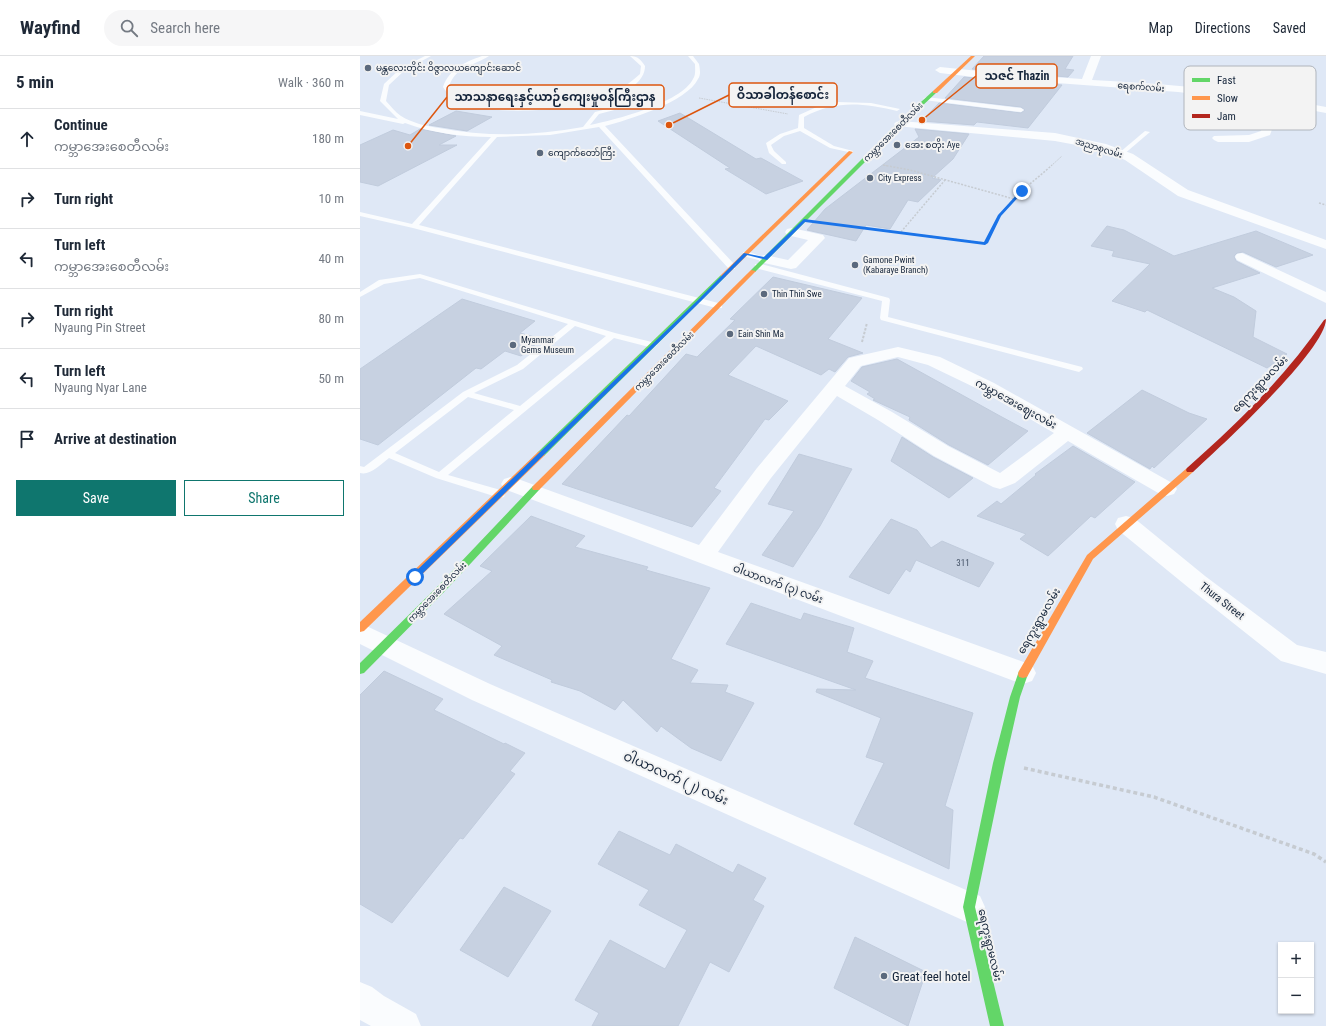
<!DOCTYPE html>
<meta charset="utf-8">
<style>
:root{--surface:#fff;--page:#f6f6f7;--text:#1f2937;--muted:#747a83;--line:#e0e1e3;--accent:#0f766e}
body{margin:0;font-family:"Roboto Condensed","Noto Sans Myanmar",sans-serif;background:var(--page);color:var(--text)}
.controls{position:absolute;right:12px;bottom:12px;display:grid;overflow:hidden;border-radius:0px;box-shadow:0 1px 3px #0004}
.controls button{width:36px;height:36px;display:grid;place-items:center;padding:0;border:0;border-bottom:1px solid var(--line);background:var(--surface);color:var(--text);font:20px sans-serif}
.stop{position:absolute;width:12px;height:12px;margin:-9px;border:3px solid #1a73e8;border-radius:50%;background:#fff}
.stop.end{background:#1a73e8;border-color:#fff;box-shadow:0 1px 4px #0008}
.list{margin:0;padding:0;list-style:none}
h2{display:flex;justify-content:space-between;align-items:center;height:52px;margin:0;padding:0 16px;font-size:17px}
h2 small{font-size:13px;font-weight:400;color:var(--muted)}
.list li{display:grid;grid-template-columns:26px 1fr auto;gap:12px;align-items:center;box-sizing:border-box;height:60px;padding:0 16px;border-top:1px solid var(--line)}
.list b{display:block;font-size:15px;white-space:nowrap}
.list p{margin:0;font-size:13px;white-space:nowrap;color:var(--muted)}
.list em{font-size:13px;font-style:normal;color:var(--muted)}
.actions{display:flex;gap:8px;padding:12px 16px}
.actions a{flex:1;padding:9px 0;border:1px solid var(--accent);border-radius:0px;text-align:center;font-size:14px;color:var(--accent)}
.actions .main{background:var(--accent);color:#fff}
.icon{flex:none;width:22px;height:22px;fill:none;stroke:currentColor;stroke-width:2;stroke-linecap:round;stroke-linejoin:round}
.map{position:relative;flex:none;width:966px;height:970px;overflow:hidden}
header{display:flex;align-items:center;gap:24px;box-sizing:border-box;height:56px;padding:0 20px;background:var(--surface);border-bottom:1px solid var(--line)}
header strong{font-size:19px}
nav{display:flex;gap:22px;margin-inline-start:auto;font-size:14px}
.search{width:280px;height:36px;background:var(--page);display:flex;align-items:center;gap:10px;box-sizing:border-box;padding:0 14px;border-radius:22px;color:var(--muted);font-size:15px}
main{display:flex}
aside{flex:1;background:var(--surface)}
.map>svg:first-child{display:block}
</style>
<header>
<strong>Wayfind</strong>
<div class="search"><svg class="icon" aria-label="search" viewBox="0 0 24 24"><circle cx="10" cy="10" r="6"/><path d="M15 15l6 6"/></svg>Search here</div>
<nav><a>Map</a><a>Directions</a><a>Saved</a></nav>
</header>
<main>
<aside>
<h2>5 min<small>Walk · 360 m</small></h2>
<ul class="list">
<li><svg class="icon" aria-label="ahead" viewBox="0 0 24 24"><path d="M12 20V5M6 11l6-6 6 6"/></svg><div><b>Continue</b><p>ကမ္ဘာအေးစေတီလမ်း</p></div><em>180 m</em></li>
<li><svg class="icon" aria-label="right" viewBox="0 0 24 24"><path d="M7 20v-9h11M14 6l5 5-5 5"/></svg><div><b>Turn right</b></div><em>10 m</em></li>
<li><svg class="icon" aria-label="left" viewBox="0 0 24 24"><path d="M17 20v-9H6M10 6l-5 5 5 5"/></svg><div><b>Turn left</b><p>ကမ္ဘာအေးစေတီလမ်း</p></div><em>40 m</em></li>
<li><svg class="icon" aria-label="right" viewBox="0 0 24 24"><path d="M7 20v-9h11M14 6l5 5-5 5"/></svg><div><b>Turn right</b><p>Nyaung Pin Street</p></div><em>80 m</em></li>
<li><svg class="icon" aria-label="left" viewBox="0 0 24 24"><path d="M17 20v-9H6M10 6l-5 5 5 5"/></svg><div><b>Turn left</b><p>Nyaung Nyar Lane</p></div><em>50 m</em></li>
<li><svg class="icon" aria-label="arrive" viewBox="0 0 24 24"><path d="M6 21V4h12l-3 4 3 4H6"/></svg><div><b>Arrive at destination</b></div></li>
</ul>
<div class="actions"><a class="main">Save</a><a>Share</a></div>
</aside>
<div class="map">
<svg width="966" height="970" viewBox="0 0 966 970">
<rect width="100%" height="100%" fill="#dfe8f6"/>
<!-- building -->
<g fill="#c7d1e1" stroke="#c1ccdd">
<path d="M624,0H713L705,13L714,14L708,21L612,13Z"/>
<path d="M604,21L614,22L702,29L668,72L617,66L614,69L562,65L579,47L661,57L665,54L661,51L585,42Z"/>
<path d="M96,55L132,61L107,75L69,69Z"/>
<path d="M320,57L396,103L401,102L443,125L406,138L365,113L370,112L298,65Z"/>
<path d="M60,73L96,80L79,89H97L18,130L0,126V89L33,74L50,79Z"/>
<path d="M555,73L609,78L593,103L572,122L581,124L558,146L548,144L530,173L506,169L496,185L447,174L465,153L559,81Z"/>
<path d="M747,170L764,174L814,200L896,175L953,199L916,211L883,196L877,197L874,200L876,205L900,217L852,232L874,241L896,255L893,281L927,298L907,312L787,254L785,256L752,245L790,208L752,200L754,195L731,190Z"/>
<path d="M413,221L502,242L468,283L503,297L488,301L475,316L469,313L461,319L396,290L368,319L428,345L409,364L405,363L354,432L361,435L332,471L202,428L267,359L269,360L326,298L337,301L375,264L370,263Z"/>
<path d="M102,243L175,265L160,277L182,283L161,300L145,295L121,313L116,312L18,389L0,383V313Z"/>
<path d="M537,303L640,360L668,375L628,409L589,389L549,364L550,361L513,344L515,343L507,338L510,336L491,325L502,311Z"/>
<path d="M782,334L829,357L847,363L794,412L792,410L790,413L727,377Z"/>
<path d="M542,381L573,401L613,422L589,442L531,405Z"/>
<path d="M713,390L775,426L735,462L731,460L688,500L660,483L666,478L617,460L637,445L641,448L676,419L675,418Z"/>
<path d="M439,398L492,413L460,470L433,511L402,499L434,455L408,448Z"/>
<path d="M171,460L225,480L215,491L288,511L286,514L350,532L311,603L338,614L330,627L368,629L365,636L394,647L361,705L331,692L301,670L297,676L263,644L255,654L220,635L191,626L192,624L134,599L142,590L84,558L132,515L120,510Z"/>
<path d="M531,463L557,474L571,492L582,485L634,507L619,531L556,504L550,516L546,513L529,538L489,521Z"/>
<path d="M391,547L441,564L444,557L494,572L487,596L513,605L505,622L613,657L585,750L593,754L589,813L494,768L524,707L506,701L521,662L456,636L457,633L496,634L366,588Z"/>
<path d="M24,615L83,643L74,654L144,688L145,687L165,697L150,715L155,718L103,783L100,782L32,867L0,848V639Z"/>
<path d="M259,775L310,799L316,788L373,817L378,808L406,822L393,844L404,850L369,916L350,906L318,970H232L239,957L215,944L250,884L305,913L327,874L279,849L289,834L238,808Z"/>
<path d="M144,831L191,855L148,921L100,894Z"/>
<path d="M495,881L566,916L548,970L474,932Z"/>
</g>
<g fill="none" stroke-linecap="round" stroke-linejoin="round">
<!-- path-far3 -->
<g stroke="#c6cbd1" stroke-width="1" stroke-dasharray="1.5 1" stroke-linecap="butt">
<path d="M339,42L428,58"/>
<path d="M523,109L528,110"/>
<path d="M691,110L702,100"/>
</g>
<!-- path-far2 -->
<g stroke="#c6cbd1" stroke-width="1.5" stroke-dasharray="2 1.5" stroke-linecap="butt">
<path d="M523,109L550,114L654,143"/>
<path d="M959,147L966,149"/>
<path d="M470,168L625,187C632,175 637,163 646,152C659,135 677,123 692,109"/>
<path d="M541,176L585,124"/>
</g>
<!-- path-far1 -->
<path stroke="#c6cbd1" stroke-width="2" stroke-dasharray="2.5 1.5" stroke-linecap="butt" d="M502,286L507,267"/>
<!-- path -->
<path stroke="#c6cbd1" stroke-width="3.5" stroke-dasharray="4 3" stroke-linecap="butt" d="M664,712L794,741L954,798L966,806"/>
<!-- lane -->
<g fill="#fafcfe" fill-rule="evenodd">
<path d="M65,0H71L45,14L29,29L26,45C31,50 35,56 41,60C52,67 66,70 79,72C126,81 175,80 223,71L235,56L278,45L281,47L239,58L230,69C255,64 321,47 333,23C336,19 335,13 335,8L328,0H333L339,8C340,13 341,19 338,23C327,46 268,64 245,70L375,209V213H369L239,71L190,79L137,81L59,169L362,248V252H356L53,172L0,160V156L52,168L131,81C102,81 72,77 45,67L43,68L0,59V55L38,63L20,45L24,28L41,12Z"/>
<path d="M122,0H129C114,10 95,10 89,31C109,64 214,51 246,39C260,34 269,28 280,18L281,10L270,0C278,0 281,4 285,10C285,56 136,62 104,48C95,44 89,40 83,31C89,13 105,6 122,0Z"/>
<path d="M861,15L864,17L855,36L850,37L858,17Z"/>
<path d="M566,41L661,52L664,54L661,56L564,44L563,43Z"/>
<path d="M477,46L511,47L540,53L537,55C502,47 476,44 444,61V72L474,90L493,95V97L470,92L440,75L424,80L411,89L414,95L426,106V108H422L409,97L406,87L420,78L438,72L439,59L459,50Z"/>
<path d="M785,75L790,76L763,99H759V97Z"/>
<path d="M383,196H389L409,203L405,205H402L383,200Z"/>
<path d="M395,208H401L529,242L530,244L528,261L722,311L723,313L719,316L521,264L520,262L522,245L395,212Z"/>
<path d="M60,218L255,277L296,287L297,289L293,292L254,282L88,419L144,435L145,438L144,441L140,442L76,422L29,402C21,408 10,420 0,417V410L4,411L103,336L157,309L208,268L60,222L24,228L0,241V236L19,224ZM215,270L246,280L160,350L114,337L163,313ZM108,341L154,354L79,416L35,397Z"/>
</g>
<!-- street -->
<g fill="#fafcfe" fill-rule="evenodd">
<path d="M731,0H741L732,24C811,28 889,35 966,51V57L923,49L916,62L910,79L889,86H858L854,84L852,82L854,80L889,79L901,75L904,62L913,47L818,36L614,21L580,17L575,14L580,11L648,18L722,23Z"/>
<path d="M540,65L695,77L746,88L773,98L828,134L966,184V193L818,140L765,104L738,93L695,85L536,70L534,68L536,66Z"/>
<path d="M432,172L463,179L465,182L436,212L431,213L400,206L398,203L400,200L405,199L428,204L448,184L427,179L425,176L427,173Z"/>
<path d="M882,197L966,236V247L877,204L875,201L877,198Z"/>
<path d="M538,291L580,301L634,327L814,428L817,433L814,438L807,440L800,438L708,385L655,427L640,433L633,431L574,400L518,364L477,340L411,422L358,496L672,609L676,617L672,625L663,628L654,625L144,433L141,428L144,423L151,421L158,423L339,489L397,412L489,302ZM538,301L568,309L622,335L694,377L640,417L588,390L532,356L485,330L501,310Z"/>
<path d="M766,460L774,462L845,520L937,589L966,596V618L921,605L829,532L758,474L755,468L758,462Z"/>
<path d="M0,567L130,628L620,840L625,851L620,862L609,867L598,862L112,644L0,588Z"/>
<path d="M0,926L12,931L24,940L56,958L61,970H11L0,964Z"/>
</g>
<!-- fast -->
<g fill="#63d668" fill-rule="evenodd">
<path d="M573,35L577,36L542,69L395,216H391V214L538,67Z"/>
<path d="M361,219L366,220L184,400H178L177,398L178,396Z"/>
<path d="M176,429L180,432L179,434L85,535L4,617L0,618V607L79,529L173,430Z"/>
<path d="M663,614L667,615L668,618L660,641L645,707L615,851L644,970H630L603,851L633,707L650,641L659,615Z"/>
</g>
<!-- slow -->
<g fill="#ff974d" fill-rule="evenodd">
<path d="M611,0H615L577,37H573V35Z"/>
<path d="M489,95L493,96L365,221H361V219Z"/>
<path d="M391,214L396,215L179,434H173L172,432L173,430Z"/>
<path d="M181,395L185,398L184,400L4,575L0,576V566L178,396Z"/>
<path d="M830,411L834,414L833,416L733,503L667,621L663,622L659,621L658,618L659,615L727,499L827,412Z"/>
</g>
<!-- jam -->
<path fill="#b3261e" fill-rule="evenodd" d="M966,263C966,294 859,392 833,416H827L826,414L827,412C878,367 926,320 964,264Z"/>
</g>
<!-- route -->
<path fill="#1a73e8" d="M661,134L664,135L641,160L628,187L625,189L445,166L407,204L387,199L341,245L57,523H52V519L338,244L384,197L404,201L444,163L624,186L638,159Z"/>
<!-- markers -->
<g fill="#5b697c" stroke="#f3f3f3" stroke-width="1.5">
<circle cx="8" cy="12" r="4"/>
<circle cx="537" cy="89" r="4"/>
<circle cx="180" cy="97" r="4"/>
<circle cx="510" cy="122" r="4"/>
<circle cx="495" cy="209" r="4"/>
<circle cx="404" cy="238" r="4"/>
<circle cx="370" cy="278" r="4"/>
<circle cx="153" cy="289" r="4"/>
<circle cx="524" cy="920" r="4"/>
</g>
<g text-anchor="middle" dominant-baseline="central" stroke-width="4" stroke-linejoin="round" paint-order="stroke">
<!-- far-poi labels -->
<g font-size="9" fill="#14243a" stroke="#f3f3f3" text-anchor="start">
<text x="16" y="12">မန္တလေးတိုင်း ဝိဇ္ဇာလယကျောင်းဆောင်</text>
<text x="545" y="89">အေး စတိုး Aye</text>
<text x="188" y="97">ကျောက်တော်ကြီး</text>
<text x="518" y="122">City Express</text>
<text x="503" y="204">Gamone Pwint<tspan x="503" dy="10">(Kabaraye Branch)</tspan></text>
<text x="412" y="238">Thin Thin Swe</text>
<text x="378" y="278">Eain Shin Ma</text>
<text x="161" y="284">Myanmar<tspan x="161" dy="10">Gems Museum</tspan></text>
</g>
<!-- far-street labels -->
<g font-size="9" fill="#14243a" stroke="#f3f3f3">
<text transform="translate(781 31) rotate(4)">ရေစက်လမ်း</text>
<text transform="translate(533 76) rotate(-45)">ကမ္ဘာအေးစေတီလမ်း</text>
<text transform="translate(739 92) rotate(17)">အညာစုလမ်း</text>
<text transform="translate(304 305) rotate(-45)">ကမ္ဘာအေးစေတီလမ်း</text>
<text transform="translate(77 536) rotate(-46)">ကမ္ဘာအေးစေတီလမ်း</text>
</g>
<!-- number labels -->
<g font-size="9" fill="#445266">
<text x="603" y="507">311</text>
</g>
<!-- street labels -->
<g font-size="11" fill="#14243a" stroke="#f3f3f3">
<text transform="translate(900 328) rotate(-46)">ရေကူးရွာမလမ်း</text>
<text transform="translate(656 348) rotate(29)">ကမ္ဘာအေးဈေးလမ်း</text>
<text transform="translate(418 528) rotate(20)">ဝါယာလက် (၃) လမ်း</text>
<text transform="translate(862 545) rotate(38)">Thura Street</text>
<text transform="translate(679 565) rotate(-60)">ရေကူးရွာမလမ်း</text>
<text transform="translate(630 889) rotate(77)">ရေကူးရွာမလမ်း</text>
</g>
<!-- near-street labels -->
<g font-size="13" fill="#14243a" stroke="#f3f3f3">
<text transform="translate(316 722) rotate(24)">ဝါယာလက် (၂) လမ်း</text>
</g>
<!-- near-poi labels -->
<g font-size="13" fill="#14243a" stroke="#f3f3f3" text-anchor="start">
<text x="532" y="920">Great feel hotel</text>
</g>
</g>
<!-- legend -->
<rect x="824" y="10" width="132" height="64" rx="6" fill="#f3f3f3" stroke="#b0b5bc" stroke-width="1"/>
<rect x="832" y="22" width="18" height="4" fill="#63d668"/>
<rect x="832" y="40" width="18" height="4" fill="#ff974d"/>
<rect x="832" y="58" width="18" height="4" fill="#b3261e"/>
<g font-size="11" fill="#14243a">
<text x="857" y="28">Fast</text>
<text x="857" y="46">Slow</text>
<text x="857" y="64">Jam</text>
</g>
<!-- callouts -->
<path fill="none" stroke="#dd560e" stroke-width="1.5" d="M562 64L616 20M309 69L369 39M48 90L87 41"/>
<g fill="#dd560e" stroke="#f3f3f3" stroke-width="1.5">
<circle cx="562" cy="64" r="4"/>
<circle cx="309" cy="69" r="4"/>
<circle cx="48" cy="90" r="4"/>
</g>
<g fill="#f3f3f3" stroke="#dd560e" stroke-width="1.5">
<rect x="616" y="8" width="81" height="24" rx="4"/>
<rect x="369" y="27" width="108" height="24" rx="4"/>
<rect x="87" y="29" width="217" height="24" rx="4"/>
</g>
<g font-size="12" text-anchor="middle" font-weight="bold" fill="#14243a">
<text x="657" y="24">သဇင် Thazin</text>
<text x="423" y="43">ဝိသာခါတန်စောင်း</text>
<text x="195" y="45">သာသနာရေးနှင့်ယာဉ်ကျေးမှုဝန်ကြီးဌာန</text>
</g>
</svg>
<div class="controls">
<button>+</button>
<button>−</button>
</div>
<div class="stop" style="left:55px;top:521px"></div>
<div class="stop end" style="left:662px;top:135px"></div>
</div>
</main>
